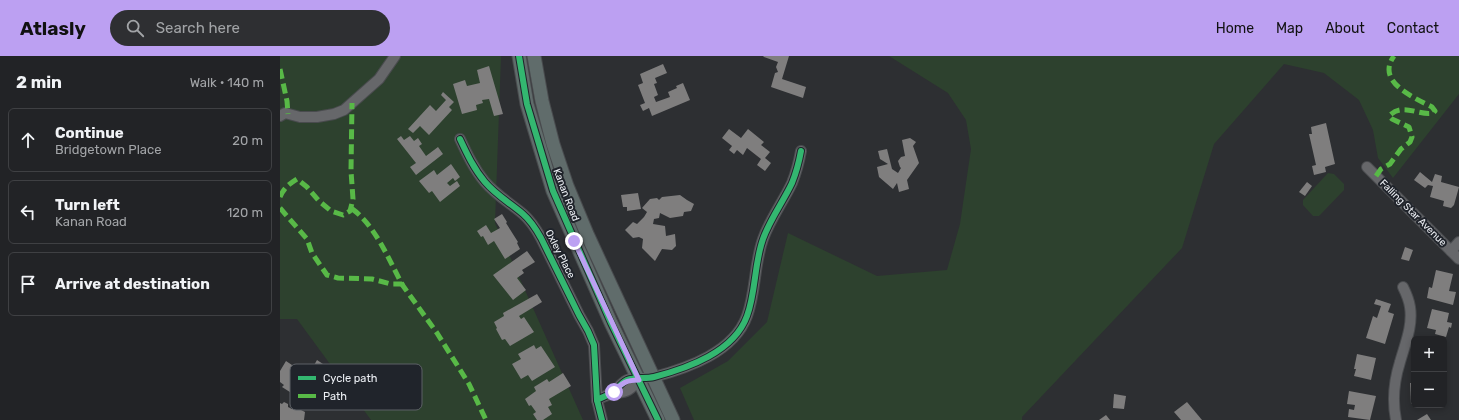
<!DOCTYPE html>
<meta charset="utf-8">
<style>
:root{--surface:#222326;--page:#2e2f32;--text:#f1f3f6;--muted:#a2a4a7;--line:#3f4043;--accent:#bca0f2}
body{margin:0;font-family:Rubik,sans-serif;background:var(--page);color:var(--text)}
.controls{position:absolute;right:12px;bottom:12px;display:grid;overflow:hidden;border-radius:6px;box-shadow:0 2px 6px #0003}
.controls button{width:36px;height:36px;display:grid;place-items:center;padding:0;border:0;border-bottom:1px solid var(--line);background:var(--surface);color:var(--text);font:20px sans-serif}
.stop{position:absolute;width:12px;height:12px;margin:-9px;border:3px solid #bca0f2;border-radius:50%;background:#fff}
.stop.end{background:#bca0f2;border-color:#fff;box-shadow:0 1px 4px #0008}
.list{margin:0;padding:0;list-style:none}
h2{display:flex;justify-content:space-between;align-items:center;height:52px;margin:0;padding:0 16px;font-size:17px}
h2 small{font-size:13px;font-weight:400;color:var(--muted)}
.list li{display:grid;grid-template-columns:26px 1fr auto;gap:12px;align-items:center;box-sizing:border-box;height:64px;margin:0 8px 8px;padding:0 8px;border:1px solid var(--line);border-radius:6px}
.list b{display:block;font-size:15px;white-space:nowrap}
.list p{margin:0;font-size:13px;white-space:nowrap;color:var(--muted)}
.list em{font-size:13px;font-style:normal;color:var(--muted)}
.icon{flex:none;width:22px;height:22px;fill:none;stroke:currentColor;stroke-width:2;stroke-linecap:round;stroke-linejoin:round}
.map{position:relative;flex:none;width:1179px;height:364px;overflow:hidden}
header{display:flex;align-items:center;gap:24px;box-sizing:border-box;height:56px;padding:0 20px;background:var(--accent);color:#111}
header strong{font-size:19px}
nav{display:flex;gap:22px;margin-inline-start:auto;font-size:14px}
.search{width:280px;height:36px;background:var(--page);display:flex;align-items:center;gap:10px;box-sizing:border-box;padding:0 14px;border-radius:22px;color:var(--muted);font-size:15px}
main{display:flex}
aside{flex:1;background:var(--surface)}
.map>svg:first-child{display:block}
</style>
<header>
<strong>Atlasly</strong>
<div class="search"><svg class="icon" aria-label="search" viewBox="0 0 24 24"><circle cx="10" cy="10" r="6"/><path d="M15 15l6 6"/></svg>Search here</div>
<nav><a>Home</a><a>Map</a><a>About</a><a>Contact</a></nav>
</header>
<main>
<aside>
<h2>2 min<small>Walk · 140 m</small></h2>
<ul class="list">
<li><svg class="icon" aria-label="ahead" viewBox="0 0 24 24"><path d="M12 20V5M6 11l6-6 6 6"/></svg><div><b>Continue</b><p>Bridgetown Place</p></div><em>20 m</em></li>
<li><svg class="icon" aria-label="left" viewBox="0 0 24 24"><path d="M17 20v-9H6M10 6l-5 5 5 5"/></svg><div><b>Turn left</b><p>Kanan Road</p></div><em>120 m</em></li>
<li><svg class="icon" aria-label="arrive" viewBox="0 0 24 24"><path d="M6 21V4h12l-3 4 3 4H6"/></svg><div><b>Arrive at destination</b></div></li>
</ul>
</aside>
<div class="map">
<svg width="1179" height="364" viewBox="0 0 1179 364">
<rect width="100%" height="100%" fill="#2d2f32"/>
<!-- green -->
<g fill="#2d412e">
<path d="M0,0H221L215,167L303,364H91L17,263H0Z"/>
<path d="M609,0H1179V38L1113,122L1098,102L1093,74L1079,44L1044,17L1004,8L934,88L902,192L742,361V364H414L400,332L448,305L487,266L508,177L597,220L667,214L680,168L691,93L686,64L668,37Z"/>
<path d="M1048,117L1054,118L1064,128V134L1039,160H1033L1023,149V144Z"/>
</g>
<!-- building -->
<g fill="#7f7e7e">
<path d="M483,0H509L502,23L526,31L523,42L491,31L495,17L498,16L496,11L498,6L484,1Z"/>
<path d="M383,8L387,17L375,22L377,27L374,28L378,39L374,41L376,46L390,41L388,36L397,32L396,30L403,27L410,44L372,60L369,52L363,55L360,49L365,47L358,29L363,27L360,18Z"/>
<path d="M209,10L223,58L214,60L209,43L202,44L203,47L196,49L197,54L182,58L173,28L185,24L187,30L200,27L197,14Z"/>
<path d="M163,36L174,46L169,51L172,54L149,79L140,70L133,77L128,73L150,49L156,55L166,44L161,39Z"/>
<path d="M1046,67L1055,108L1045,111L1046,116L1034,119L1032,110L1036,109L1029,78H1032L1031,71Z"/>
<path d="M449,73L461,82L468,73L484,86L481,89L490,96L485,102L491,107L485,115L477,109L481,103L467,92L463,99L457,94L454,98L449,94L452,90L442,82Z"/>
<path d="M121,80L124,84L130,80L134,85L138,82L142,88L139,90L146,100L158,91L163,98L136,119L130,111L136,107L117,83Z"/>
<path d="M630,82L636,86L633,90L639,107L627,124L629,133L619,136L617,127L613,133L599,121L597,111L608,108L600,103L598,95L607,93L612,113L618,117L621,112L620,111L618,105L621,101L625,100L622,84Z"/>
<path d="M171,108L180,121L175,125L173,122L167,127L170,130L177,125L180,130L160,146L152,135L149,137L139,125L154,114L157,119Z"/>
<path d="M1140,116L1152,126L1155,118L1162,120L1161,126L1179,131L1174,149L1171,152L1163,150L1164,145L1150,141L1153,130L1148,129L1145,132L1134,124Z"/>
<path d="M1027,126L1032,130L1025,140L1019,136Z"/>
<path d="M358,137L361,153L347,155V151H343L341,139Z"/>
<path d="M400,139L407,144L414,148L411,155L404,156L403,160L390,162L380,157L379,162L374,163L373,168L385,170L386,180L395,178L396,190L392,194L382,193L375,205L362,192L363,183L359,181L353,182L345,174L353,166L357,168L364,161L367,156L362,152L370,143L377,142L379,144L382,141Z"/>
<path d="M222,158L227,166L226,167L238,186L237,187L240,193L225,203L214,185L208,189L203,180L201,181L197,175L206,169L211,177L220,172L214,163Z"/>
<path d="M1125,191L1133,194L1129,205L1121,203Z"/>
<path d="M247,195L255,206L242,214L244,217L237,222L246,234L233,244L213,219Z"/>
<path d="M1156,214L1173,218L1169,235L1176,236L1173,249L1147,242L1149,231L1152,232Z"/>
<path d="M257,238L262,246L239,260L241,263L244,261L254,276L230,290L225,283L222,284L216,273L217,272L214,266L224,260L223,257Z"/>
<path d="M1096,243L1111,248L1108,256L1114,258L1105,288L1086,282L1093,260L1097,262L1101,250L1094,248Z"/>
<path d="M1152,253L1169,257L1167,266L1172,267L1171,272L1169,271L1166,281L1155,278L1156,274L1147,272Z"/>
<path d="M254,289L256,293L261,290L275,311L252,325L248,319L241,323L232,308L241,303L238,298Z"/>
<path d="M1077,298L1096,302L1091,324L1074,320L1076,313H1074Z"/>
<path d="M37,304L46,310L33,330L39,334L33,344L17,333L13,338L2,331L4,329L0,326V315L6,305L24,317L29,309L33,311Z"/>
<path d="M283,317L291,330L269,343L272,349L268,351L272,358L263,364H257L253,358L256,356L251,349L249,350L245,343L256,335L254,331L267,323L269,326Z"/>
<path d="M1130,327H1134V347L1131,348Z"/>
<path d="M1069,335L1096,340L1090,364L1068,361L1069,353L1074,354L1075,349L1067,348Z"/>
<path d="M834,338L846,340L844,353L833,352Z"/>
<path d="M4,346L8,348V351L12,353L15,351L25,356L24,364H0V347L2,348Z"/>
<path d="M907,346L922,364H901L894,356Z"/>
<path d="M1147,358L1151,364H1137Z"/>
<path d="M826,359L830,364H819Z"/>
</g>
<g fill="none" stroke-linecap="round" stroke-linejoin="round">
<defs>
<g id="minor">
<path d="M0,60L5,57L20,61H37L54,58L64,54L99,23L115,0"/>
<path d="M180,83C187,98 194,113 205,126C216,139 230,147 243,158C250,164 256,173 261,182L299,259L308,275L314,289L317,344"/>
<path d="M1087,111L1179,203"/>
<path d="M1171,195L1179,186"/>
<path d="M334,336C346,338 352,333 359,323"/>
<path d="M322,364L317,344C322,341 329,339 334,336C338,332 341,327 347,324C355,321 366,323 374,321C408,312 454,296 467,260C476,236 474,208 483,183C490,163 503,146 512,127C516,117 519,106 521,95"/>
<path d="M1116,364C1112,344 1114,325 1120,306C1125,288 1133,270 1130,251C1129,244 1126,237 1123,231"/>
</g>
<g id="major">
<path d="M239,0L247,48L273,135L331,267L378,364"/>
<path d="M254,0L262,45L273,88L287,130L307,178L393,364"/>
</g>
</defs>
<!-- minor casing -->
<use href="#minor" stroke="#494b4e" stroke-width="12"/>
<!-- major casing -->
<use href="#major" stroke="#494b4e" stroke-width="15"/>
<!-- minor -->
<use href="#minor" stroke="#66676a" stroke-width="10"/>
<!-- major -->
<use href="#major" stroke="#606c6b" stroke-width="13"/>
<!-- quiet -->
<g stroke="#58b947" stroke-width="5" stroke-dasharray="10 5" stroke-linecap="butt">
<path d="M0,13L7,45L8,58"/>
<path d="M1096,120L1101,113L1110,108L1121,93L1130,86L1132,81L1129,71L1112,63L1109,60C1123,46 1138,60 1153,57L1155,55L1152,51C1135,42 1095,26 1114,0"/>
<path d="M0,141C4,132 9,128 17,123L27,131L39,145L51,155L63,159L70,155L73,143L71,115L72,47"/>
<path d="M0,152L27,183L32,197L47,219L58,222L92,223L111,228H122C108,202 95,169 71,152"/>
<path d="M121,227L157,277L189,328L206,364"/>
</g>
<defs>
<g id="cycleway">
<path d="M239,0L247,48L273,135L331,267L378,364"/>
<path d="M180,83C187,98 194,113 205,126C216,139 230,147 243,158C250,164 256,173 261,182L299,259L308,275L314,289L317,344"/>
<path d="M322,364L317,344C322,341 329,339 334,336C338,332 341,327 347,324C355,321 366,323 374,321C408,312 454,296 467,260C476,236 474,208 483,183C490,163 503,146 512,127C516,117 519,106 521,95"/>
</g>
</defs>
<!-- cycleway casing -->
<use href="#cycleway" stroke="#20242b" stroke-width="8"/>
<!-- cycleway -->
<use href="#cycleway" stroke="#33b770" stroke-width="6"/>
</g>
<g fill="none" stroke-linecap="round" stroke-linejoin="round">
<!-- route -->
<path stroke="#bca0f2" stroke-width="5" d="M294,185L359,324C347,324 341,327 334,336"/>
</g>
<g text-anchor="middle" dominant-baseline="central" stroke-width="4" stroke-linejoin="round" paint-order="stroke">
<!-- street labels -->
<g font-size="10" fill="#eceff4" stroke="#20242b">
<text transform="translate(286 139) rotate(69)">Kanan Road</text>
<text transform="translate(1133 157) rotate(45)">Falling Star Avenue</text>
<text transform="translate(280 198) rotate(63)">Oxley Place</text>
</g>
</g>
<!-- legend -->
<rect x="10" y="308" width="132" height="46" rx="6" fill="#20242b" stroke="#5d6167" stroke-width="1"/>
<rect x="18" y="320" width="18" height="4" fill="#33b770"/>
<rect x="18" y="338" width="18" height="4" fill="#58b947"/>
<g font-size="11" fill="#eceff4">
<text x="43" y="326">Cycle path</text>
<text x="43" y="344">Path</text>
</g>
</svg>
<div class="controls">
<button>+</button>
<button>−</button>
</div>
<div class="stop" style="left:334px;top:336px"></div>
<div class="stop end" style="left:294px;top:185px"></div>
</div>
</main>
